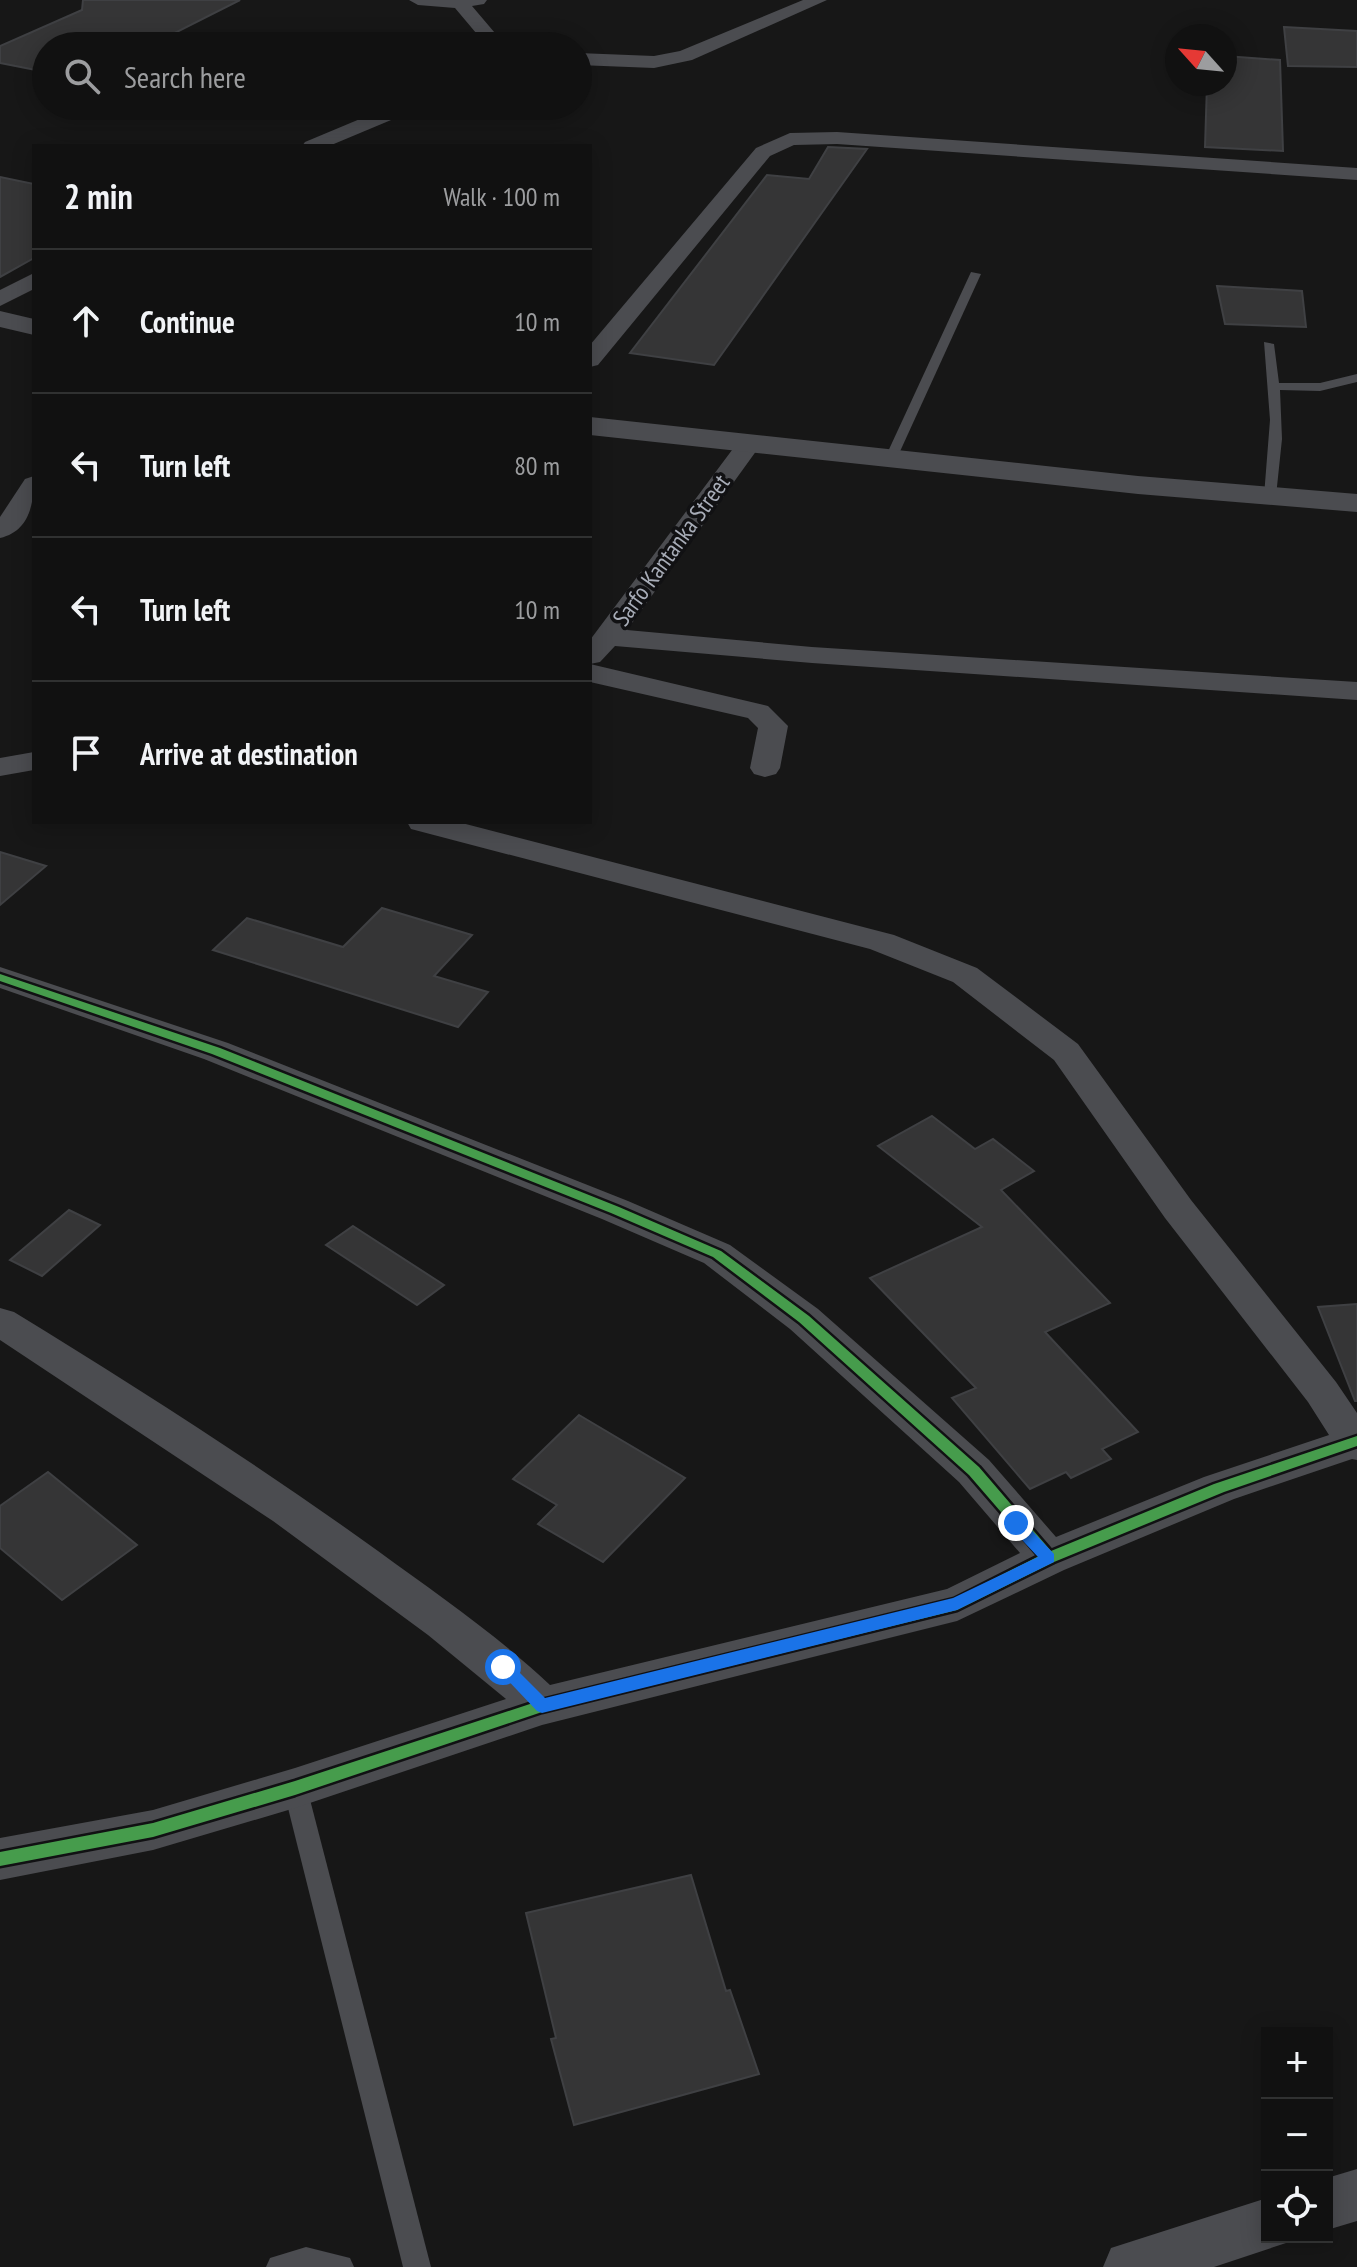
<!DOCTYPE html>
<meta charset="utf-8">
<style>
:root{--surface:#111;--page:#1a1a1a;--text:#f1f3f6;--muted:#9c9d9f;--line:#303131}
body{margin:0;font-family:"PT Sans Narrow",sans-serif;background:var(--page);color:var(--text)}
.controls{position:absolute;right:24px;bottom:24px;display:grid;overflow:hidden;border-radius:0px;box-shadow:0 4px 20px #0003}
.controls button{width:72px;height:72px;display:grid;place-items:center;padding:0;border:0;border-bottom:2px solid var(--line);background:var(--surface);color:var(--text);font:40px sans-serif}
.compass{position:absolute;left:1165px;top:24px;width:72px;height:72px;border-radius:50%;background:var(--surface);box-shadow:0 4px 20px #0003;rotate:297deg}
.stop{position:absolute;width:24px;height:24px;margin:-18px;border:6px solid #1a73e8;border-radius:50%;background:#fff}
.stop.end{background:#1a73e8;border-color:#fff;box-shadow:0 2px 8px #0008}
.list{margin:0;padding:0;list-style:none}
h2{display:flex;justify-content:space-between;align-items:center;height:104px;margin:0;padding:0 32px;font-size:34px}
h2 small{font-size:26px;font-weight:400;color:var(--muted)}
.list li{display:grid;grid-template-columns:52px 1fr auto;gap:24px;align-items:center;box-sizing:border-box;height:144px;padding:0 32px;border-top:2px solid var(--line)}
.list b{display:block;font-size:30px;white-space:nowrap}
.list em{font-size:26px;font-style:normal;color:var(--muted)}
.icon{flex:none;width:44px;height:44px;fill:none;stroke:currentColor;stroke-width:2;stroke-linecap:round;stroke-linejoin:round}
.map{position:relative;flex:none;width:1357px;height:2267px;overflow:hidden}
.search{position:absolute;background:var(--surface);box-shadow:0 4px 20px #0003;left:32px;top:32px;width:560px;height:88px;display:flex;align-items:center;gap:20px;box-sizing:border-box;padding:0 28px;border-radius:44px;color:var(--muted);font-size:30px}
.panel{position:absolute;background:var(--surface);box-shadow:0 4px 20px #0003;left:32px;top:144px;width:560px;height:680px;border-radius:0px}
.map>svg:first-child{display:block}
</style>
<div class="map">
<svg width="1357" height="2267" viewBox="0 0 1357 2267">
<rect width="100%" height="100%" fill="#171717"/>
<!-- building -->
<g fill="#353536" stroke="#3f4043" stroke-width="2">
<path d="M83,0H240L149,46H46V72L0,63V46L82,10Z"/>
<path d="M1284,27L1357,31V67L1288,66Z"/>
<path d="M1225,56L1280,60L1283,151L1205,147L1207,84H1225Z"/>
<path d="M828,147L867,149L714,365L630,353L767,175L809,179Z"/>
<path d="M0,177L34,184V258L0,277Z"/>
<path d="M1217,286L1302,291L1306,327L1225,324Z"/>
<path d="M0,852L46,866L0,905Z"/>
<path d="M382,908L472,935L434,976L488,992L458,1027L213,950L247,918L343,947Z"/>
<path d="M932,1116L975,1149L993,1139L1034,1171L1001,1190L1110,1303L1045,1332L1138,1432L1102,1449L1111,1459L1071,1478L1066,1472L1030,1489L952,1398L976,1388L870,1278L982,1227L878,1146Z"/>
<path d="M69,1210L100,1225L42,1276L10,1260Z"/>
<path d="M353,1226L444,1285L417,1305L326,1245Z"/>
<path d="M1357,1304V1401H1355L1318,1307Z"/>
<path d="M579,1415L685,1478L603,1562L538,1524L557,1505L513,1479Z"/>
<path d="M48,1472L137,1545L62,1600L0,1548V1506Z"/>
<path d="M691,1875L726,1991L730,1990L759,2074L574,2125L551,2039L556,2038L526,1913Z"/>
</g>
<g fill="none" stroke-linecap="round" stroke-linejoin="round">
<!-- service -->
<g fill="#4b4c50" fill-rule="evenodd">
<path d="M971,272L981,274L897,458L887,461L885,458Z"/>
<path d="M1264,342L1274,344L1279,383H1320L1357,374V382L1320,391L1280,390L1282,439L1276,496L1270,500L1264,496L1270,420Z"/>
<path d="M295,1778L303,1781L307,1788L431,2267H403L283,1788L287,1781Z"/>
<path d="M306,2247L350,2258L354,2267H266L270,2258Z"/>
</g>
<!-- minor -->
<g fill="#4b4c50" fill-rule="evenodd">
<path d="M409,0H487L484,4L472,6L506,46H487L455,8L418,5Z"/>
<path d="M803,0H827L692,60L654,68L578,65V53L654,56L680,51Z"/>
<path d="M391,106H418L415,110L329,146H302L305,142Z"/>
<path d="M837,132L1357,168V180L837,144L794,145L770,156L598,365L590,367V345L756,148L790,133Z"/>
<path d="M34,273V289L0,306V290Z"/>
<path d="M750,436L759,438L762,443L627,630L812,647L1357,682V700L812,663L615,646L600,662L590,664L768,706L788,726L780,768L776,774L765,777L754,774L750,768L758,728L748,718L590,682V640L741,438Z"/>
<path d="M34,476C34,503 30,531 0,538V517L25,479Z"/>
<path d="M34,752V770L0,776V758Z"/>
<path d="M407,822H458L894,935L977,968L1078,1044L1191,1200L1336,1382L1357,1413V1460L1352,1459L1234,1499L1064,1570L957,1621L542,1725L295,1808L153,1850L0,1880V1838L153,1810L295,1768L506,1699L428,1635L273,1521L0,1340V1308L14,1312C138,1388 260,1466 378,1551C437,1594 497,1635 550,1685L947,1589L1020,1553L959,1482L790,1329L704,1263L602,1219L204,1059L0,988V967L228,1043L628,1201L730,1245L818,1309L989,1460L1056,1537L1204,1477L1329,1435L1308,1402L1165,1218L1054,1060L953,982L870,949L411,829Z"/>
<path d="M1357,2169V2221L1327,2230V2178Z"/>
<path d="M1267,2198V2237H1288L1286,2243L1214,2267H1103L1111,2248Z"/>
</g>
<!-- tertiary -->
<g fill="#4b4c50" fill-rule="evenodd">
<path d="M0,311L34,319V335L0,327Z"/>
<path d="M590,417L1138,476L1357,494V512L1138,494L590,435Z"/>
</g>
<defs>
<path id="cycleway" d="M0,974L220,1048L619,1207L721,1251L809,1316L979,1467L1051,1551L1214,1484L1357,1436V1446L1224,1492L1054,1562L957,1610L542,1712L295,1795L153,1837L0,1866V1852L153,1823L295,1781L542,1700L954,1599L1039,1556L969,1475L799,1322L713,1257L611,1213L212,1054L0,981Z"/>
</defs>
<!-- cycleway casing -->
<use href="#cycleway" stroke="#111113" stroke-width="5"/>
<!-- cycleway -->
<use href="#cycleway" fill="#469c4c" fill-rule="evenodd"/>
</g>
<!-- route -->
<path fill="#1a73e8" d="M1016,1517L1021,1519L1054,1554V1562L957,1610L542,1713L537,1711L495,1667L498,1662H509L545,1698L953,1598L1038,1557L1010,1527L1008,1523Z"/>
<g text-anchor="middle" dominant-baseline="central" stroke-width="7" stroke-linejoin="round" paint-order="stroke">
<!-- far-street labels -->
<g font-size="24" fill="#a8adb8" stroke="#111113">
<text transform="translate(671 550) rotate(-54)">Sarfo Kantanka Street</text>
</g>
</g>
</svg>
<div class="controls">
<button>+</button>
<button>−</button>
<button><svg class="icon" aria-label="locate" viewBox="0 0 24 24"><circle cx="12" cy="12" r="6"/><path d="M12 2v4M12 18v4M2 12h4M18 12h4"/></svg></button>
</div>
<svg class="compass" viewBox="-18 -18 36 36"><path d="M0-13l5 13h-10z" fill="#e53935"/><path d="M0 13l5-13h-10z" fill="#9c9d9f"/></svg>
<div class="stop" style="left:503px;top:1667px"></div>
<div class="stop end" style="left:1016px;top:1523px"></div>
<div class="search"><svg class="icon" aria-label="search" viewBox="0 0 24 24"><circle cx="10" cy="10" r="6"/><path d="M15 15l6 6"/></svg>Search here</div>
<section class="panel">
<h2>2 min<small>Walk · 100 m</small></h2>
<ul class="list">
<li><svg class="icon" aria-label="ahead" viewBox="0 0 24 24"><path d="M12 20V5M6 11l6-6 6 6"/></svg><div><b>Continue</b></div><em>10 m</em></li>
<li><svg class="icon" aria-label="left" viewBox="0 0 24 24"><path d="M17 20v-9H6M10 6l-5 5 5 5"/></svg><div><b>Turn left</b></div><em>80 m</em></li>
<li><svg class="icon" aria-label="left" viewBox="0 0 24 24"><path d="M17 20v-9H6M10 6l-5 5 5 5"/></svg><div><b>Turn left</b></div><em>10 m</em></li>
<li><svg class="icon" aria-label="arrive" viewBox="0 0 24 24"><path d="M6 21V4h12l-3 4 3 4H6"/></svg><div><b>Arrive at destination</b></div></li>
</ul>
</section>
</div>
